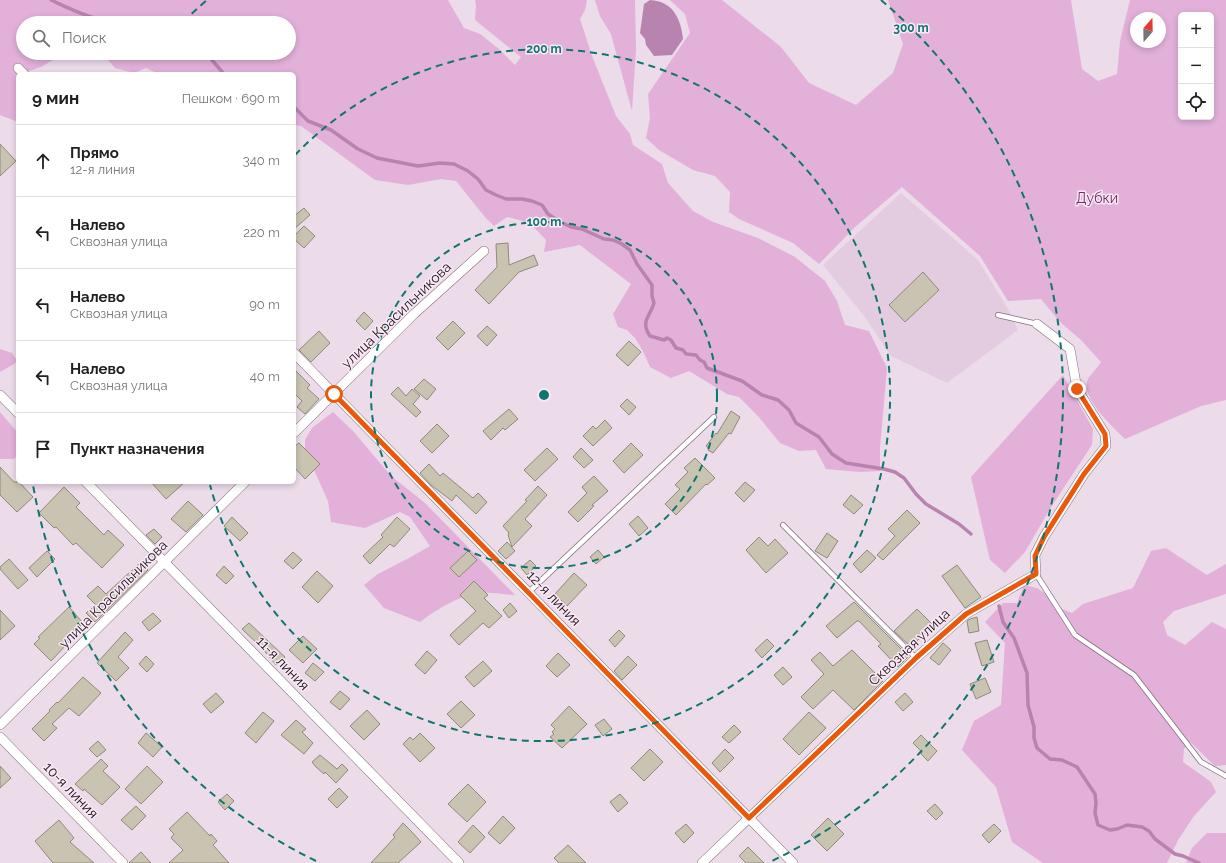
<!DOCTYPE html>
<html lang="ru">
<meta charset="utf-8">
<style>
:root{--surface:#fff;--page:#f6f6f6;--text:#202124;--muted:#757577;--line:#e0e0e0}
body{margin:0;font-family:Raleway,sans-serif;background:var(--page);color:var(--text)}
.controls{position:absolute;right:12px;top:12px;display:grid;overflow:hidden;border-radius:6px;box-shadow:0 2px 6px #0003}
.controls button{width:36px;height:36px;display:grid;place-items:center;padding:0;border:0;border-bottom:1px solid var(--line);background:var(--surface);color:var(--text);font:20px sans-serif}
.compass{position:absolute;left:1130px;top:12px;width:36px;height:36px;border-radius:50%;background:var(--surface);box-shadow:0 2px 6px #0003;rotate:20deg}
.stop{position:absolute;width:12px;height:12px;margin:-9px;border:3px solid #ea580c;border-radius:50%;background:#fff}
.stop.end{background:#ea580c;border-color:#fff;box-shadow:0 1px 4px #0008}
.list{margin:0;padding:0;list-style:none}
h2{display:flex;justify-content:space-between;align-items:center;height:52px;margin:0;padding:0 16px;font-size:17px}
h2 small{font-size:13px;font-weight:400;color:var(--muted)}
.list li{display:grid;grid-template-columns:26px 1fr auto;gap:12px;align-items:center;box-sizing:border-box;height:72px;padding:0 16px;border-top:1px solid var(--line)}
.list b{display:block;font-size:15px;white-space:nowrap}
.list p{margin:0;font-size:13px;white-space:nowrap;color:var(--muted)}
.list em{font-size:13px;font-style:normal;color:var(--muted)}
.icon{flex:none;width:22px;height:22px;fill:none;stroke:currentColor;stroke-width:2;stroke-linecap:round;stroke-linejoin:round}
.map{position:relative;flex:none;width:1226px;height:863px;overflow:hidden}
.search{position:absolute;background:var(--surface);box-shadow:0 2px 6px #0003;left:16px;top:16px;width:280px;height:44px;display:flex;align-items:center;gap:10px;box-sizing:border-box;padding:0 14px;border-radius:22px;color:var(--muted);font-size:15px}
.panel{position:absolute;background:var(--surface);box-shadow:0 2px 6px #0003;left:16px;top:72px;width:280px;height:412px;border-radius:6px}
.map>svg:first-child{display:block}
</style>
<div class="map">
<svg width="1226" height="863" viewBox="0 0 1226 863">
<rect width="100%" height="100%" fill="#ecdbe9"/>
<!-- built -->
<path fill="#e3ccdf" d="M901,193L978,260L1008,309L1018,330L947,383L891,356L865,317L823,265Z"/>
<!-- green -->
<g fill="#e2b0d9" fill-rule="evenodd">
<path d="M0,0H448L464,28L480,34L499,49L515,65L521,57L475,20L476,6L475,0H587L585,10L580,19L592,56L616,116L630,134L633,145L662,164L668,183L693,211L713,222L758,238L795,257L825,281L837,301L845,325L869,331L887,368L880,448V471L860,472L826,469L816,450L799,451L780,443L757,415L739,397L727,394L689,371L671,378L650,367L643,351L635,338L627,330L618,327L613,314L631,284L580,245L544,252L546,240C531,223 528,222 507,217L494,226L485,217L456,181L441,179L408,185L375,180L301,126L294,125V74H159L146,68L134,73L115,68L102,53H289V23H23V53H65L41,67L29,71L28,74H18V122L0,115Z"/>
<path d="M595,0H635L636,49L632,111L611,34L600,16Z"/>
<path d="M670,0H722L781,47L809,83L856,105L893,73L903,44L888,0H1071L1082,69L1098,81L1117,74L1120,41L1130,0H1226V400L1201,406L1125,439C1114,428 1079,397 1088,379C1092,373 1098,367 1101,362L1081,340L1060,322L1041,299L1008,301L980,256L902,187L855,227L819,264L793,243L739,219L729,212L730,192L715,176L693,170L659,150L646,138L650,118L648,94L690,33L685,14ZM1181,15H1211V117H1181ZM1136,18H1160V42H1136Z"/>
<path d="M0,349L12,353L17,361L14,364L0,372Z"/>
<path d="M1063,375L1093,429L1092,445L1051,507L1025,552L1005,573L990,560L971,477Z"/>
<path d="M0,412L18,433V454L14,459H0Z"/>
<path d="M333,412L353,431L391,476L425,503L515,595C505,595 494,592 484,593C459,595 439,608 420,622L384,608L364,585L378,574L409,558L430,546L410,517L400,512L365,528L331,522L328,501L305,450V440L312,428Z"/>
<path d="M1166,548L1207,575L1226,564V594L1174,611L1163,622L1167,635L1185,645L1212,622L1226,629V765L1215,766L1190,742L1184,749L1183,762L1211,782L1216,792L1194,816L1178,840L1167,863H1043L1012,842L996,787L962,750L974,721L1001,705L1005,643L985,622L1003,603H1017L1024,585L1037,588L1046,594L1054,606L1072,613L1083,604L1133,588L1151,551Z"/>
<path d="M1207,833H1226V863H1186L1192,848Z"/>
</g>
<!-- water -->
<path fill="#b983b0" d="M650,0C673,1 681,19 683,39L672,55L654,56L646,45L645,39L640,33L644,4Z"/>
<g fill="none" stroke-linecap="round" stroke-linejoin="round">
<!-- stream -->
<g stroke="#b983b0" stroke-width="3.5">
<path d="M51,0C64,6 86,17 100,19C112,21 114,17 127,23"/>
<path d="M206,53L224,74"/>
<path d="M294,107L308,121L331,130L358,149L377,158L418,166L440,163L454,164L468,171L478,179L486,190L496,195L506,199H522L532,201L542,205L548,214L560,222L571,227L582,229L604,239L613,240L622,244L630,250L637,264L652,285V296L654,303C650,317 640,321 650,336L664,340L667,338L671,340L676,348L683,350L686,354L696,355L700,360L704,362L707,368L742,381L762,395L778,400L789,410L796,423L819,437L832,454L846,463L884,469L895,472L904,478L916,494L926,504L959,524L971,534"/>
<path d="M999,606L1003,622L1014,638L1027,673L1028,705L1034,727V738L1037,748L1050,759L1062,760L1077,767L1095,794L1096,803L1095,813L1098,825L1110,830L1117,829L1127,825L1142,827L1149,831L1155,839L1175,854L1183,856L1199,863"/>
</g>
</g>
<!-- building -->
<g fill="#c9c4b1" stroke="#908a79">
<path d="M0,144L16,161L0,176Z"/>
<path d="M304,208L310,215L294,229V216Z"/>
<path d="M304,226L315,236L304,248L294,239V236Z"/>
<path d="M508,243L509,265L534,255L538,265L519,272L489,304L475,290L497,267L496,244Z"/>
<path d="M923,272L939,290L905,322L889,305Z"/>
<path d="M364,312L373,321L365,330L356,321Z"/>
<path d="M453,321L465,333L448,350L436,338Z"/>
<path d="M487,326L497,335L487,346L477,336Z"/>
<path d="M319,331L330,343L311,362L299,350Z"/>
<path d="M629,341L641,352L628,366L616,355Z"/>
<path d="M294,369L310,385L307,388L319,399L305,414L297,407L302,401L294,393Z"/>
<path d="M424,379L436,389L427,400L414,389Z"/>
<path d="M398,387L406,396L412,389L420,396L413,404L421,412L416,417L391,394Z"/>
<path d="M627,399L636,407L629,415L620,406Z"/>
<path d="M509,409L518,419L505,430L503,428L491,440L483,431Z"/>
<path d="M731,411L740,417L731,434L729,433L713,453L708,450L709,448L706,446L716,433L717,434Z"/>
<path d="M605,420L612,428L593,446L583,436L593,426L596,429Z"/>
<path d="M437,424L449,436L432,453L420,441Z"/>
<path d="M299,443L320,464L305,479L294,467V447Z"/>
<path d="M631,443L643,455L624,473L613,461Z"/>
<path d="M547,448L558,459L535,481L524,470Z"/>
<path d="M581,448L593,460L584,468L573,457Z"/>
<path d="M695,458L715,478L707,485L706,484L676,515L665,504L680,489L675,485L688,472L684,468Z"/>
<path d="M429,464L440,476L443,473L473,498L478,493L487,502L476,514L456,495L452,501L431,485L420,473Z"/>
<path d="M0,467L14,482H19L33,497L17,512L0,495Z"/>
<path d="M594,476L608,491L592,505L594,506L578,522L568,512L587,493L582,487Z"/>
<path d="M151,482H185L166,499Z"/>
<path d="M745,482L755,490L744,502L735,493Z"/>
<path d="M538,486L547,495L525,519L532,526L512,547L508,535L509,533L503,526L527,501L525,500Z"/>
<path d="M64,487L80,503L76,507L104,535L108,530L124,545L102,568L76,543L73,545L56,527L54,528L39,513Z"/>
<path d="M851,495L863,505L854,514L843,505Z"/>
<path d="M188,501L203,515L186,532L171,519Z"/>
<path d="M907,510L920,523L883,560L877,555L895,536L888,529Z"/>
<path d="M638,516L648,528L639,536L629,524Z"/>
<path d="M232,517L248,533L240,541L224,526Z"/>
<path d="M397,517L410,529L394,547L390,544L370,564L363,556L383,537L381,535Z"/>
<path d="M154,529L162,537L155,544L146,535Z"/>
<path d="M827,533L838,541L827,558L815,551Z"/>
<path d="M759,537L768,546L775,539L788,553L766,573L746,550Z"/>
<path d="M507,542L515,551L506,559L498,551Z"/>
<path d="M598,550L604,557L596,564L590,557Z"/>
<path d="M867,550L876,558L861,573L853,564Z"/>
<path d="M47,551L55,559L37,577L29,568Z"/>
<path d="M468,551L477,560L459,577L450,568Z"/>
<path d="M293,552L302,560L293,569L284,561Z"/>
<path d="M9,559L28,580L18,589L0,569V567Z"/>
<path d="M530,560L536,566L527,575L521,568Z"/>
<path d="M141,562L148,570L95,622L86,613L96,605L87,596L98,586L106,594Z"/>
<path d="M957,565L981,597L965,608L942,576Z"/>
<path d="M224,566L234,576L226,584L216,575Z"/>
<path d="M317,571L333,586L318,603L302,587Z"/>
<path d="M574,573L587,585L567,606L555,594Z"/>
<path d="M474,581L488,595L484,598L502,616L489,628L483,623L459,645L450,635L476,611L460,595Z"/>
<path d="M854,602L905,653H904L908,657L898,667L878,646L881,644L859,621H857L837,638L826,626Z"/>
<path d="M510,603L517,611L509,618L503,610Z"/>
<path d="M69,607L83,623L66,639L69,642L51,661L34,644L40,638L38,637Z"/>
<path d="M917,609L933,625L911,647L894,631Z"/>
<path d="M0,610L15,626L0,640Z"/>
<path d="M153,613L161,621L149,631L142,622Z"/>
<path d="M977,617L979,631L969,633L967,621L970,619Z"/>
<path d="M249,623L285,657L276,665L262,648L242,629Z"/>
<path d="M619,630L625,636L615,647L609,640Z"/>
<path d="M125,632L133,640L118,657L129,668L116,681L97,663Z"/>
<path d="M303,636L317,649L303,663L289,650Z"/>
<path d="M767,639L774,646L762,658L755,650Z"/>
<path d="M987,640L994,662L982,666L975,643Z"/>
<path d="M943,643L951,650L939,665L930,658Z"/>
<path d="M852,650L883,681L854,710L833,690L813,709L801,697L824,674L811,660L820,652L833,666Z"/>
<path d="M427,651L437,660L425,674L415,665Z"/>
<path d="M558,653L570,665L557,677L546,666Z"/>
<path d="M146,656L154,664L147,672L139,664Z"/>
<path d="M628,656L637,665L622,680L614,671Z"/>
<path d="M483,661L492,671L474,687L465,677Z"/>
<path d="M313,663L324,672L315,681L305,673Z"/>
<path d="M783,667L792,677L783,685L774,675Z"/>
<path d="M83,677L101,693L79,716L69,708L52,724L57,728L44,741L32,729L50,711L49,710L57,702L58,703Z"/>
<path d="M985,678L991,692L976,699L970,684Z"/>
<path d="M340,691L350,699L340,710L330,702Z"/>
<path d="M216,693L224,702L211,713L203,704Z"/>
<path d="M905,693L913,702L903,711L895,702Z"/>
<path d="M461,701L475,715L461,728L447,714Z"/>
<path d="M569,706L587,724L562,748L550,737L554,734L552,732L555,729L551,725Z"/>
<path d="M367,710L380,724L364,740L350,726Z"/>
<path d="M263,712L274,721L256,743L245,733Z"/>
<path d="M809,712L826,728L799,755L783,739Z"/>
<path d="M604,719L612,729L603,736L595,725Z"/>
<path d="M296,720L306,729L302,732L313,743L304,754L281,735Z"/>
<path d="M734,725L741,732L729,743L722,737Z"/>
<path d="M146,733L162,747L153,757L138,743Z"/>
<path d="M420,733L435,748L420,762L403,744L410,737L413,740Z"/>
<path d="M921,735L937,751L928,761L921,754L922,752L913,743Z"/>
<path d="M98,741L106,750L97,757L89,749Z"/>
<path d="M650,749L663,762L644,781L631,768Z"/>
<path d="M725,749L734,758L720,772L712,763Z"/>
<path d="M320,755L337,769L342,764L348,770L336,783L325,772L324,774L316,767L312,762Z"/>
<path d="M101,759L108,766L103,771L120,787L102,805L84,789L83,791L75,784Z"/>
<path d="M0,766L11,778L0,788Z"/>
<path d="M147,766L163,782L141,804L125,789Z"/>
<path d="M468,784L486,802L467,822L448,804Z"/>
<path d="M339,788L348,797L337,808L328,799Z"/>
<path d="M227,794L234,801L225,810L218,802Z"/>
<path d="M620,794L628,803L618,812L610,802Z"/>
<path d="M935,804L943,813L936,820L927,811Z"/>
<path d="M136,806L146,816L132,830L121,820Z"/>
<path d="M187,812L210,836L211,834L217,841L213,845L229,863H169L183,850L171,838L174,834L169,829Z"/>
<path d="M503,816L515,828L500,844L488,833Z"/>
<path d="M828,818L844,834L827,851L811,835Z"/>
<path d="M59,820L74,838L70,842L94,863H53L35,841Z"/>
<path d="M403,823L411,831L421,842L398,863H371L395,837L393,835Z"/>
<path d="M686,824L694,833L684,843L675,833Z"/>
<path d="M994,824L1001,831L989,843L982,835Z"/>
<path d="M473,825L485,837L470,853L458,842Z"/>
<path d="M568,845L586,863H559L554,858Z"/>
<path d="M748,847L764,863H746L739,856Z"/>
<path d="M141,852L151,863H129Z"/>
</g>
<g fill="none" stroke-linecap="round" stroke-linejoin="round">
<defs>
<g id="lane">
<path d="M998,315L1037,324"/>
<path d="M783,525L916,658"/>
<path d="M1036,574L1075,635L1134,675L1201,762L1226,776"/>
<path d="M529,592L714,417"/>
</g>
<g id="street">
<path d="M18,68L24,74"/>
<path d="M294,353L793,863"/>
<path d="M0,395L18,413"/>
<path d="M294,433L414,314L484,251"/>
<path d="M86,482L459,863"/>
<path d="M0,725L245,482"/>
<path d="M0,737L123,863"/>
<path d="M702,863L916,658L966,614L1036,574L1035,555L1044,537L1084,474L1106,446L1105,434L1077,389L1070,349L1037,324"/>
</g>
</defs>
<!-- lane casing -->
<use href="#lane" stroke="#7f707c" stroke-width="6"/>
<!-- street casing -->
<use href="#street" stroke="#7f707c" stroke-width="10"/>
<!-- lane -->
<use href="#lane" stroke="#fff" stroke-width="4.5"/>
<!-- street -->
<use href="#street" stroke="#fff" stroke-width="9"/>
</g>
<g fill="none" stroke-linecap="round" stroke-linejoin="round">
<!-- route -->
<path stroke="#ea580c" stroke-width="5" d="M334,394L749,818L916,658L966,614L1036,574L1035,556L1044,537L1084,474L1106,446L1105,434L1077,389"/>
</g>
<!-- distance rings -->
<g fill="none" stroke="#0f766e" stroke-width="2" stroke-dasharray="7 5">
<circle cx="544" cy="395" r="173"/>
<path d="M295 155A346 346 0 1 1 210 485"/>
<path d="M316 861A519 519 0 0 1 33 485M183 22A519 519 0 0 1 207 0M881 0A519 519 0 0 1 772 861"/>
</g>
<g text-anchor="middle" dominant-baseline="central" stroke-width="3" stroke-linejoin="round" paint-order="stroke">
<!-- park labels -->
<g font-size="14" fill="#6c2b65" stroke="#fae8f6">
<text x="1097" y="198">Дубки</text>
</g>
<!-- street labels -->
<g font-size="14" fill="#191318" stroke="#fae8f6">
<text transform="translate(396 315) rotate(-44)">улица Красильникова</text>
<text transform="translate(113 594) rotate(-45)">улица Красильникова</text>
<text transform="translate(554 598) rotate(46)">12-я линия</text>
<text transform="translate(909 647) rotate(-43)">Сквозная улица</text>
<text transform="translate(283 663) rotate(46)">11-я линия</text>
<text transform="translate(71 790) rotate(46)">10-я линия</text>
</g>
</g>
<circle cx="544" cy="395" r="6" fill="#0f766e" stroke="#fae8f6" stroke-width="2"/>
<g font-size="12" text-anchor="middle" font-weight="bold" fill="#0f766e" stroke="#fae8f6" stroke-width="3" stroke-linejoin="round" paint-order="stroke">
<text x="911" y="32">300 m</text>
<text x="544" y="53">200 m</text>
<text x="544" y="226">100 m</text>
</g>
</svg>
<div class="controls">
<button>+</button>
<button>−</button>
<button><svg class="icon" aria-label="locate" viewBox="0 0 24 24"><circle cx="12" cy="12" r="6"/><path d="M12 2v4M12 18v4M2 12h4M18 12h4"/></svg></button>
</div>
<svg class="compass" viewBox="-18 -18 36 36"><path d="M0-13l5 13h-10z" fill="#e53935"/><path d="M0 13l5-13h-10z" fill="#757577"/></svg>
<div class="stop" style="left:334px;top:394px"></div>
<div class="stop end" style="left:1077px;top:389px"></div>
<div class="search"><svg class="icon" aria-label="search" viewBox="0 0 24 24"><circle cx="10" cy="10" r="6"/><path d="M15 15l6 6"/></svg>Поиск</div>
<section class="panel">
<h2>9 мин<small>Пешком · 690 m</small></h2>
<ul class="list">
<li><svg class="icon" aria-label="ahead" viewBox="0 0 24 24"><path d="M12 20V5M6 11l6-6 6 6"/></svg><div><b>Прямо</b><p>12-я линия</p></div><em>340 m</em></li>
<li><svg class="icon" aria-label="left" viewBox="0 0 24 24"><path d="M17 20v-9H6M10 6l-5 5 5 5"/></svg><div><b>Налево</b><p>Сквозная улица</p></div><em>220 m</em></li>
<li><svg class="icon" aria-label="left" viewBox="0 0 24 24"><path d="M17 20v-9H6M10 6l-5 5 5 5"/></svg><div><b>Налево</b><p>Сквозная улица</p></div><em>90 m</em></li>
<li><svg class="icon" aria-label="left" viewBox="0 0 24 24"><path d="M17 20v-9H6M10 6l-5 5 5 5"/></svg><div><b>Налево</b><p>Сквозная улица</p></div><em>40 m</em></li>
<li><svg class="icon" aria-label="arrive" viewBox="0 0 24 24"><path d="M6 21V4h12l-3 4 3 4H6"/></svg><div><b>Пункт назначения</b></div></li>
</ul>
</section>
</div>
